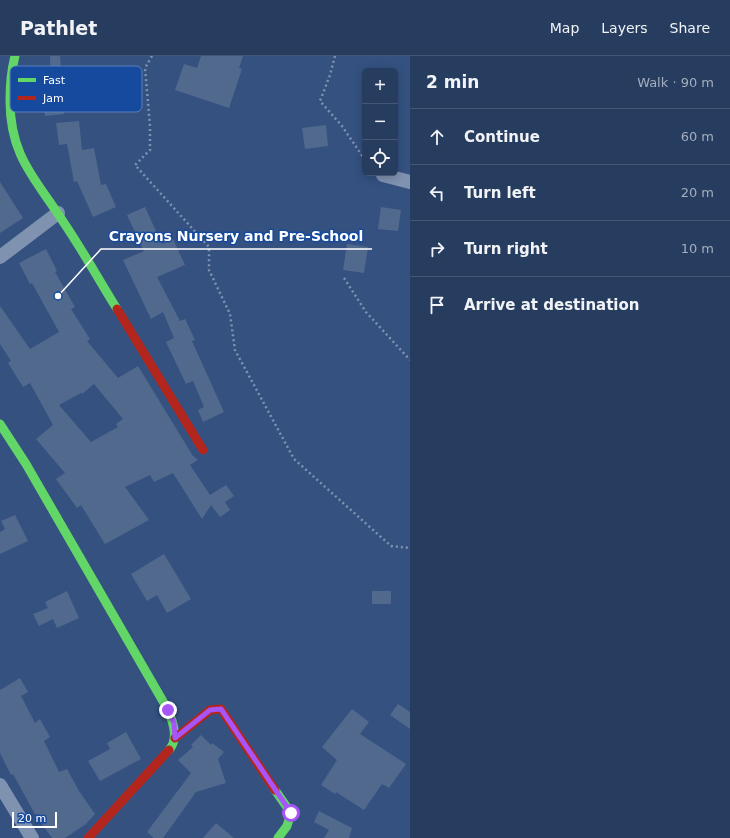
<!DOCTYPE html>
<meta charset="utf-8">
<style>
:root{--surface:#273d60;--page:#334869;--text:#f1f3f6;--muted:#a4aebd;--line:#435675}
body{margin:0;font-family:"DejaVu Sans",sans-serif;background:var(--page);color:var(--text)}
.controls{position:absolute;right:12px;top:12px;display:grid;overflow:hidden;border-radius:6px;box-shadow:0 2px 10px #0003}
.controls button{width:36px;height:36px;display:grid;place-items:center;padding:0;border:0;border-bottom:1px solid var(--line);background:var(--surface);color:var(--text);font:20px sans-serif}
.scale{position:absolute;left:12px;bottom:10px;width:45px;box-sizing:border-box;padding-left:4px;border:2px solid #fff;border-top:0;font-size:11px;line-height:14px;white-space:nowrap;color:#fff;-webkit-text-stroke:3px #154a9f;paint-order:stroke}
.stop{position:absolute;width:12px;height:12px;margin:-9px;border:3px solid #a855f7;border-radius:50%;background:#fff}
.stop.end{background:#a855f7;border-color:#fff;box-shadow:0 1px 4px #0008}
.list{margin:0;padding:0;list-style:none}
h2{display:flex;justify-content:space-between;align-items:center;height:52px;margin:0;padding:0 16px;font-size:17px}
h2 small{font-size:13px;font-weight:400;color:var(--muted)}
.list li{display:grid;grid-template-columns:26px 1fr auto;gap:12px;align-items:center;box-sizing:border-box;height:56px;padding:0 16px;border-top:1px solid var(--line)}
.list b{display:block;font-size:15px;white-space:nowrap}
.list em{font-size:13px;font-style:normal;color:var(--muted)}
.icon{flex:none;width:22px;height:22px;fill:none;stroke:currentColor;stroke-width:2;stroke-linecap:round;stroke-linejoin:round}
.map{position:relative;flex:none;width:410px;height:782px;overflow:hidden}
header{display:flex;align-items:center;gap:24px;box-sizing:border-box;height:56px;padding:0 20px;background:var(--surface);border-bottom:1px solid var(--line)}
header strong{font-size:19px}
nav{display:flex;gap:22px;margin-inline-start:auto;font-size:14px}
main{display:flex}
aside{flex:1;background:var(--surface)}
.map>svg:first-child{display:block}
</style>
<header>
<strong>Pathlet</strong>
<nav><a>Map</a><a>Layers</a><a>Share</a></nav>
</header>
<main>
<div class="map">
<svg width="410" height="782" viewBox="0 0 410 782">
<rect width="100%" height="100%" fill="#345180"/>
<!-- building -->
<g fill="#52698e" fill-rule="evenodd">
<path d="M50,0H60L64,58L45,60L44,43L38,44V32L51,31Z"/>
<path d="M201,0H243L239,12L242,13L229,52L175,34L184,8L197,12Z"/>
<path d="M79,65L82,94L94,92L101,129L106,128L116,151L93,161L77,125L74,126L67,88L59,89L56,67Z"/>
<path d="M326,69L328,90L305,93L302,72Z"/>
<path d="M0,126L23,162L0,177Z"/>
<path d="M145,151L162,188L173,183L185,209L157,221L180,265L185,263L195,284L192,285L224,356L203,366L198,354L204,351L193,325L186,328L166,286L174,282L163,256L151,263L123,204L144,195L127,159Z"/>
<path d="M381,151L401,154L398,175L378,173Z"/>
<path d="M347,188L368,191L364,217L343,214Z"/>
<path d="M46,193L57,215L55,216L75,251L71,253L90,283L87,285L118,322L138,310L193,400L198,404L190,409L210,439L226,429L234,440L225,446L230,454L220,461L211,449L202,463L173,417L154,426L150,419L125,431L149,464L105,488L81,449L77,452L56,423L65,417L36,383L53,369L30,327L23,331L8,307L11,305L0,288V250L30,293L59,276L32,227L30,228L19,207ZM94,328L123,363L116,368L118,371L91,386L59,349L81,337L82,338Z"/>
<path d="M15,459L28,485L0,498V476L5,473L1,465Z"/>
<path d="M164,498L191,543L167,557L157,539L147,545L131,518Z"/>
<path d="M67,535L79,562L57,572L53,563L39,570L33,558L48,552L45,546Z"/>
<rect x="372" y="535" width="19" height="13"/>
<path d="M20,622L28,636L21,640L35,667L40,663L50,681L44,685L59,716L67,713L79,735L95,758L86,768L65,782H52L36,760L13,718L11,719L0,697V634Z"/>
<path d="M398,648L410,656V673L390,659Z"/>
<path d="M352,653L369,666L360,678L406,708L389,732L382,728L364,754L336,736L335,738L321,729L337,704L322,691Z"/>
<path d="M126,676L141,703L100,725L88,705L110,693L107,687Z"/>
<path d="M201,679L211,689L212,687L224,696L218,703L226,727L196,736L163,782H154L147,776L191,717L178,704L193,691L191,689Z"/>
<path d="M319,755L352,772L349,782H324L329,774L314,766Z"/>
<path d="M216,767L234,782H203Z"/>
</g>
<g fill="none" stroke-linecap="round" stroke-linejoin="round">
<!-- path -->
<g stroke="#7f92b0" stroke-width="2.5" stroke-dasharray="2 3" stroke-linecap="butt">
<path d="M152,0L145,12L150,70V94L135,109L209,191V214L230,258L235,294L294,403L391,490L410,492"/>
<path d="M335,0L330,19L320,45L342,70L365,104"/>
<path d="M344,222L366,256L410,304"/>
</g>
<!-- street -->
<g stroke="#7f92b0" stroke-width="14">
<path d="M383,119L410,126"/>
<path d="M0,201L58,157"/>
<path d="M0,729L32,782"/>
</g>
<!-- fast -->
<g stroke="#63d668" stroke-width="9">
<path d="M15,0C11,15 10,30 10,45C10,101 36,123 64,167C83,195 99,224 117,253"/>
<path d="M0,368L26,408L168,654C173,666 179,683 169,694"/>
<path d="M275,734L291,757L287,770L278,782"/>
</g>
<!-- jam -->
<g stroke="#b3261e" stroke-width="9">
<path d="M117,253L203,394"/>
<path d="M175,682L210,654L221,653L275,734"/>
<path d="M88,782L169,694"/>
</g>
</g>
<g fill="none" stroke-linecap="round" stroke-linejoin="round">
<!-- route -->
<path stroke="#a855f7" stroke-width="5" d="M168,654L174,667L175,682L210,654L221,653L291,757"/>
</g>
<!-- legend -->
<rect x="10" y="10" width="132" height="46" rx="6" fill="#154a9f" stroke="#5b80bc" stroke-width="1"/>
<rect x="18" y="22" width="18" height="4" fill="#63d668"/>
<rect x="18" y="40" width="18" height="4" fill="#b3261e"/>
<g font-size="11" fill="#fff">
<text x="43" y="28">Fast</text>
<text x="43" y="46">Jam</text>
</g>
<!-- callouts -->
<path fill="none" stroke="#fff" stroke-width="1.5" d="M58 240L101 193H372"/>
<circle fill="#fff" stroke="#154a9f" stroke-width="1.5" cx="58" cy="240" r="4"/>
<g font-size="14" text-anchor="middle" font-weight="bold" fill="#fff" stroke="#154a9f" stroke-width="3" stroke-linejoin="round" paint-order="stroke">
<text x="236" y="185">Crayons Nursery and Pre-School</text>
</g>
</svg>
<div class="controls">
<button>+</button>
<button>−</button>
<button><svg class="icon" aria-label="locate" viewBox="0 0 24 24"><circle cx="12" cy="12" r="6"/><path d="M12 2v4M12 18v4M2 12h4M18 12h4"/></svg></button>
</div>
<div class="scale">20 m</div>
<div class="stop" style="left:291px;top:757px"></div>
<div class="stop end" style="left:168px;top:654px"></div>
</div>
<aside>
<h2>2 min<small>Walk · 90 m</small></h2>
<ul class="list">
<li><svg class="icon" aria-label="ahead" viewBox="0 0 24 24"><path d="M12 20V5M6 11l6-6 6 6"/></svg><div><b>Continue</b></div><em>60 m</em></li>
<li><svg class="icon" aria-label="left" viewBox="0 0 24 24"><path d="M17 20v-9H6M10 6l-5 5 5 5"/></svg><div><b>Turn left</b></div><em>20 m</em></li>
<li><svg class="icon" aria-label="right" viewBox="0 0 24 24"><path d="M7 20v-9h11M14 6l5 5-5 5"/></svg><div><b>Turn right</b></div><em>10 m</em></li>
<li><svg class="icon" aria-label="arrive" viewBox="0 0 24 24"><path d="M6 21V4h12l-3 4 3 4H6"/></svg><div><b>Arrive at destination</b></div></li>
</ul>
</aside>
</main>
